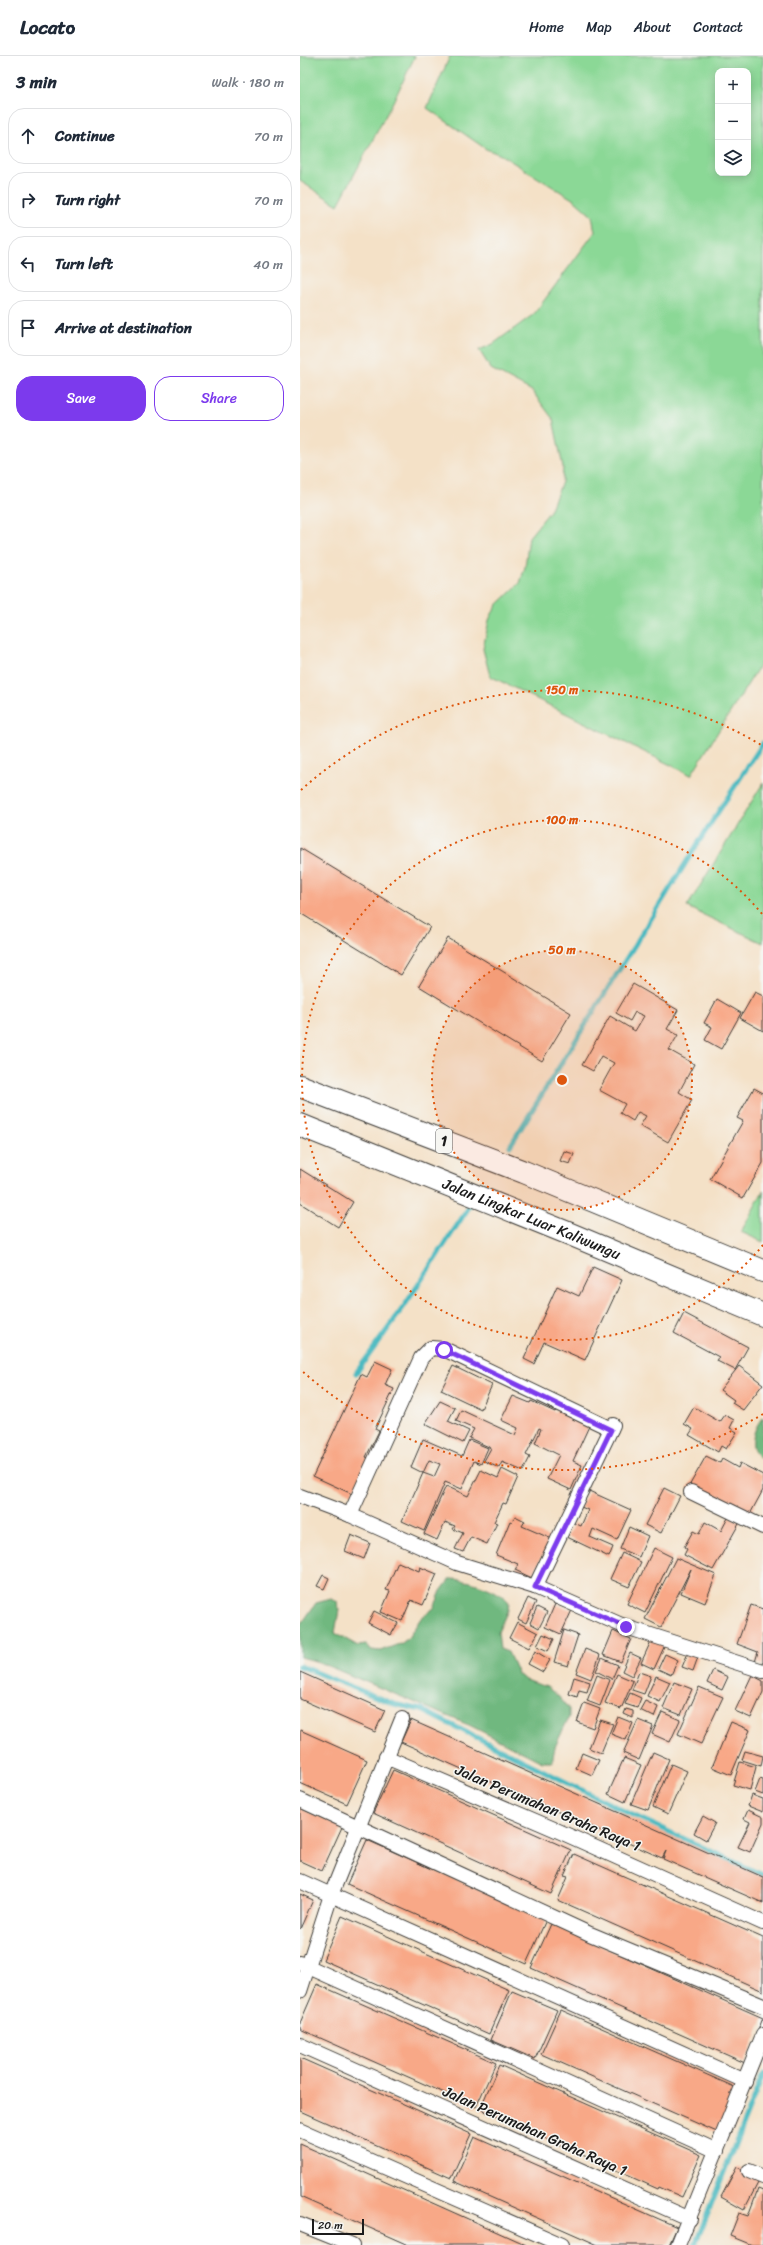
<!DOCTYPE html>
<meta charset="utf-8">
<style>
:root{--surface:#fff;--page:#f6f6f7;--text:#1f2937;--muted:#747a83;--line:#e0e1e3;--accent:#7c3aed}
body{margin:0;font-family:Sriracha,sans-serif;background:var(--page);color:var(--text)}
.controls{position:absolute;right:12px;top:12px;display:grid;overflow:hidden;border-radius:8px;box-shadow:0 2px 10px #0003}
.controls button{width:36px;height:36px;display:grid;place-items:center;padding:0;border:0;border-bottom:1px solid var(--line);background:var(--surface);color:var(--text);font:20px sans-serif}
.scale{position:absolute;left:12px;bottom:10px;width:52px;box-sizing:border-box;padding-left:4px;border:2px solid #1c1c1c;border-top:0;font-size:11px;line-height:14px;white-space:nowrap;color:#1c1c1c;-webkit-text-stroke:3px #f6f6f2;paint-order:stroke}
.stop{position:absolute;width:12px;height:12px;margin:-9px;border:3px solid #7c3aed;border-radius:50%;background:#fff}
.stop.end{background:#7c3aed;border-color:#fff;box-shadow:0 1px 4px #0008}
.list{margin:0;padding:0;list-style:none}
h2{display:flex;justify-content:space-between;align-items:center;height:52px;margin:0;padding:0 16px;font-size:17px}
h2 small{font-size:13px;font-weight:400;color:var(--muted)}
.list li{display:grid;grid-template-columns:26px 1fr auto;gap:12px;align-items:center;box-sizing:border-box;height:56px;margin:0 8px 8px;padding:0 8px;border:1px solid var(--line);border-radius:16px}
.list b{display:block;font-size:15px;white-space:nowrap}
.list em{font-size:13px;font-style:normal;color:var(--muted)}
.actions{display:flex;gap:8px;padding:12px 16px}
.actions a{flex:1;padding:9px 0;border:1px solid var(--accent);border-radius:16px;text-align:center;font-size:14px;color:var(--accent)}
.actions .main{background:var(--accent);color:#fff}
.icon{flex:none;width:22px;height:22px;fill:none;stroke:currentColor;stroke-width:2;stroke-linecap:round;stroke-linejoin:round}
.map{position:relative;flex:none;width:463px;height:2189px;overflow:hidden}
header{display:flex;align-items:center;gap:24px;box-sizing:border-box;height:56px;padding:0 20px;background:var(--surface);border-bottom:1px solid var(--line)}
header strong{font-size:19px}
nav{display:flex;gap:22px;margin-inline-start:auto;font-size:14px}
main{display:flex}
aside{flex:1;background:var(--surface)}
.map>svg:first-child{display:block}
</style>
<header>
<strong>Locato</strong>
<nav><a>Home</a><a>Map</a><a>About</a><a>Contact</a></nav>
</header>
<main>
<aside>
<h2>3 min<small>Walk · 180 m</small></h2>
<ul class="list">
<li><svg class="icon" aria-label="ahead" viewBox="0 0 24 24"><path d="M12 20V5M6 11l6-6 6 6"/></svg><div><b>Continue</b></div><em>70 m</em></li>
<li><svg class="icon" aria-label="right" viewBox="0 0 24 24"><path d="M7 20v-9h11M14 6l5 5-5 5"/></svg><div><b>Turn right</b></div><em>70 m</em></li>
<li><svg class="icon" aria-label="left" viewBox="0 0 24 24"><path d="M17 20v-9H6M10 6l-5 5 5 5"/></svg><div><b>Turn left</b></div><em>40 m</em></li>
<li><svg class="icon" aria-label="arrive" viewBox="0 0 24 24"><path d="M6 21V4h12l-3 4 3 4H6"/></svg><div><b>Arrive at destination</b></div></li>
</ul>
<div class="actions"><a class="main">Save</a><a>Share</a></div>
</aside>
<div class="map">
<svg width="463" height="2189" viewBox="0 0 463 2189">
<rect width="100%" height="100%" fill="#f6f6f2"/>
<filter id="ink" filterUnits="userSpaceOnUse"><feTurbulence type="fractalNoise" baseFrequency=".025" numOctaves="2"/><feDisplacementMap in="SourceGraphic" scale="8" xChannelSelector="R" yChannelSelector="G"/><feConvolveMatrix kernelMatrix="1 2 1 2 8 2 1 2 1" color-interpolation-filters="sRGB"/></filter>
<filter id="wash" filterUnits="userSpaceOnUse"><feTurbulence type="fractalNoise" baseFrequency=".012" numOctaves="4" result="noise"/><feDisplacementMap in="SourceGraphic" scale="16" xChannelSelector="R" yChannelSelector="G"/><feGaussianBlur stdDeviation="0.9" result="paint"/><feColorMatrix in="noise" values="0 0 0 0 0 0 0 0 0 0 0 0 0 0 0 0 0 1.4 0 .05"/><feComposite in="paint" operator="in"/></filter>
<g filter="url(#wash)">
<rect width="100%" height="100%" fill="#f4e1c7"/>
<!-- green -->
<g fill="#8bd896" stroke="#547a59" fill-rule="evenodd">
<path d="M0,0H115L95,42L38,149L0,125Z"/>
<path d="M150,0H463V604L391,719L190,620L183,593L189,564L196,550L220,527L225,511L229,481L250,455L262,426L263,411L253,363L232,335L191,313L179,294L193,288L234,258L295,176L292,160L274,144L201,99L186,93L127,52ZM418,15H448V117H418Z"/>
<path d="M463,727V887L387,851Z"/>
<path d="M463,1135V1186L441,1176Z"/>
</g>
<!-- forest -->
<g fill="#70b87f" stroke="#466a4e">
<path d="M463,1361V1404C446,1395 453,1372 463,1361Z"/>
<path d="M150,1523C167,1523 198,1533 209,1546L208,1554L198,1576L200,1593L208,1596L218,1618L225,1624L247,1631L259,1641L269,1653V1661L255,1691L252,1706H242L171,1670L16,1605L0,1601V1570L16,1547L31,1543L38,1546L39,1554L35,1577L58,1590L66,1589L72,1594L80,1595L102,1587L108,1582L121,1562L134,1552L141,1535Z"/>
</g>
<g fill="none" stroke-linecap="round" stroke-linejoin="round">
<!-- stream -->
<g stroke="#4bbac1" stroke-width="5">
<path d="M210,1090L400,784L463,687"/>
<path d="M56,1317L105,1249L173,1145"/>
<path d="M0,1610L94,1648L122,1654L326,1756L463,1819"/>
<path d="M395,2189L463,2018"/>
</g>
</g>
<g id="blocks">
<!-- building -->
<g fill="#f8a887">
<path d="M0,792L130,871L101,919L0,857Z"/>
<path d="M148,882L271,957L242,1005L119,930Z"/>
<path d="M333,928L378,954L367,973L378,979L369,994L394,1008L379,1036L392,1044L368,1086L340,1070L346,1060L338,1056L333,1065L320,1057L325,1048L299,1034L314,1007L301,1000L293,1015L282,1009L310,960L335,975L344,960L335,956L330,965L316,957Z"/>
<path d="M455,936L463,940V975L440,962Z"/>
<path d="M417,943L441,957L421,993L405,984L412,971L404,967Z"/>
<path d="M454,1032L463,1037V1107L443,1142L410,1123L443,1065L437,1062Z"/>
<path d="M264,1095L274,1098L270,1108L260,1105Z"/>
<path d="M0,1113L53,1146L38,1171L0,1147Z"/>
<path d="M293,1211L322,1224L285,1304L244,1286L234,1308L224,1303L257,1230L279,1240Z"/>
<path d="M384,1257L448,1291L435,1314L417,1305L419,1301L374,1277Z"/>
<path d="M75,1305L92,1313L85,1329L94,1333L75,1373L79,1375L66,1401L69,1402L52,1438L13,1420L61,1318L67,1321Z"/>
<path d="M153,1310L192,1329L181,1353L141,1334Z"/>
<path d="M439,1310L463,1328L443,1354L432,1347L434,1344L420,1334Z"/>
<path d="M213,1340L230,1347L231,1345L255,1356L257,1353L290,1368L273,1405L282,1409L271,1434L247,1423L259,1399L235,1387L241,1373L239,1372L226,1399L230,1401L223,1415L202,1406L199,1412L184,1405L191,1392L169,1382L174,1373L156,1365L161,1354L215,1379L218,1372L201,1364Z"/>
<path d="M140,1345L155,1352L148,1365L169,1375L163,1387L125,1368Z"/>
<path d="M394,1351L420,1366L425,1359L434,1364L430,1372L437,1376L426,1393L421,1390L418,1396L389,1379L393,1373L384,1368Z"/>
<path d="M123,1383L162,1400L169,1384L188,1392L181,1408L174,1405L162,1433L145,1426L124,1475L102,1465L123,1417L134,1421L140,1408L129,1404L123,1417L111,1411Z"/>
<path d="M406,1400L420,1407L422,1403L438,1412L440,1407L463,1419V1434L449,1460L388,1432Z"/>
<path d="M202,1413L218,1421L206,1448L203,1447L194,1466L197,1467L187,1488L171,1481L163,1496L155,1493L163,1477L153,1473L155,1470L145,1466L137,1484L124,1478L146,1430L168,1440L181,1414L198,1422Z"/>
<path d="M364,1432L380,1440L361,1477L345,1469Z"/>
<path d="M289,1435L331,1454L317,1484L293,1473L290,1481L313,1491L309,1501L267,1481L274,1467L281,1470L288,1454L281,1451Z"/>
<path d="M215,1460L225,1465L222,1470L252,1483L245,1500L243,1498L232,1522L215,1514L218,1508L196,1499L210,1465L212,1466Z"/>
<path d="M429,1460L440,1466L413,1514L384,1499L387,1493L384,1491L393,1475L399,1478L405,1466L421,1475Z"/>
<path d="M329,1471L348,1480L339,1501L320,1493Z"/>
<path d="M51,1479L70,1487L64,1503L45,1495Z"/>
<path d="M354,1492L372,1501L345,1557L327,1548Z"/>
<path d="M322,1497L341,1506L329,1531L310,1523Z"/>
<path d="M376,1502L416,1519L405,1547L381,1537L391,1513L361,1571L345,1563Z"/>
<path d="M98,1506L119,1515L120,1511L137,1518L123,1549L111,1544L102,1565L81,1556L90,1535L86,1534Z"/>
<path d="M23,1519L29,1522L24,1533L17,1530Z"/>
<path d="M228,1542L236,1546L226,1567L218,1563Z"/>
<path d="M255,1548L272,1554L261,1578L245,1571Z"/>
<path d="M451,1549L463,1553V1609L455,1606L458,1596L437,1588Z"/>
<path d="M237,1551L247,1556L239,1572L230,1567Z"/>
<path d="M74,1555L98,1567L91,1579L68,1567Z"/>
<path d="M217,1566L238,1577L229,1592L209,1582Z"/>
<path d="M264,1574L278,1579L268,1610L254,1606Z"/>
<path d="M313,1575L331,1583L321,1606L303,1599Z"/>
<path d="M243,1578L254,1583L248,1595L237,1590Z"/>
<path d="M352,1583L365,1589L354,1613L341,1607Z"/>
<path d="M285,1593L300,1599L291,1623L276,1617Z"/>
<path d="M235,1595L250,1604L243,1616L228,1608Z"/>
<path d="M330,1597L341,1602L332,1620L322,1615Z"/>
<path d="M388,1597L398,1601L393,1615L382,1611Z"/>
<path d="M365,1598L378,1604L371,1619L358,1613Z"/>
<path d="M302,1602L318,1609L312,1623L296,1615Z"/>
<path d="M413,1614L428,1621L422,1634L407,1627Z"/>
<path d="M0,1616L85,1654L75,1676L0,1643Z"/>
<path d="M339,1616L351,1620L344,1638L332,1634Z"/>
<path d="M317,1618L333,1625L321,1653L305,1647Z"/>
<path d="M297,1619L310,1624L300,1650L287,1645Z"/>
<path d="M452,1619L463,1625V1636L451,1662L435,1655Z"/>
<path d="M356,1620L370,1626L360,1646L347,1640Z"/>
<path d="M274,1621L290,1626L287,1636L279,1634L277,1641L269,1638Z"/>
<path d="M374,1626L392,1633L381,1659L363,1652Z"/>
<path d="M399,1631L423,1641L401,1688L378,1678Z"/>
<path d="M330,1637L341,1642L337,1652L325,1648Z"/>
<path d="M345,1645L358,1651L354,1661L340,1654Z"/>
<path d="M284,1647L300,1653L293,1672L277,1666Z"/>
<path d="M326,1653L333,1655V1662L324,1658Z"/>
<path d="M362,1656L380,1664L370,1686L352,1678Z"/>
<path d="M318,1661L333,1667L326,1684L311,1678Z"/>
<path d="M111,1664L463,1821V1847L363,1803L366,1795L362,1802L101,1686Z"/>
<path d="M300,1664L313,1668L301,1697L289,1692Z"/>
<path d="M338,1664L353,1670L339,1704L323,1697Z"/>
<path d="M431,1666L450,1674L431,1719L412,1711Z"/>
<path d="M0,1674L67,1704L47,1748L0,1727Z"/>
<path d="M445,1695L463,1700L461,1710L442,1704Z"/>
<path d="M353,1696L369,1703L348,1754L331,1748Z"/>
<path d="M282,1697L299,1704L292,1719L276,1712Z"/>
<path d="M324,1702L341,1709L325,1746L308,1738Z"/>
<path d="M440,1706L456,1711L450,1734L433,1729Z"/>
<path d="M371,1708L387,1715L368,1758L353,1751Z"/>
<path d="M93,1714L271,1794L251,1838L73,1757Z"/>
<path d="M460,1723L463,1724V1739L455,1736Z"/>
<path d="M452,1739L463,1743V1756L448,1750Z"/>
<path d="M0,1752L42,1771L22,1815L0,1805Z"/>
<path d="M448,1754L463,1761V1767L450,1796L438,1791L450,1766L444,1763Z"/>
<path d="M403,1760L415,1767L406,1784L394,1777Z"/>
<path d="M67,1784L246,1864L226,1908L47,1828Z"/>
<path d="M274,1798L463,1882V1935L258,1844L268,1821L264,1820Z"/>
<path d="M0,1838L13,1844L0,1873Z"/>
<path d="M42,1860L209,1934L189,1978L23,1904Z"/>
<path d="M251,1868L463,1962L445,2007L231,1912Z"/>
<path d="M17,1928L196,2007L176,2051L0,1973V1967Z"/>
<path d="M212,1935L257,1954L235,2003L191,1984Z"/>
<path d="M261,1954L439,2033L419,2077L241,1998Z"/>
<path d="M0,2002L171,2078L151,2122L0,2055Z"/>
<path d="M199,2009L401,2099L382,2141L359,2131L358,2133L180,2053Z"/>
<path d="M174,2081L377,2171L369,2189H298L154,2125Z"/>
<path d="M0,2088L32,2102L226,2189H108L0,2141Z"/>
<path d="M437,2111L460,2123L444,2154L421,2141Z"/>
<path d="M458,2133L463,2135V2189H452L430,2180L439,2157L448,2160Z"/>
</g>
</g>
</g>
<g filter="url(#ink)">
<use href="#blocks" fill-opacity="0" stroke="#3c3a36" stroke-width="1"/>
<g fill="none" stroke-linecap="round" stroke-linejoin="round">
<defs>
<g id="street">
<path d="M391,1436L463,1471"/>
<path d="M0,1440L50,1459L157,1507L235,1531L326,1571L463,1615"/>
<path d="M50,1459L121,1302L131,1292L144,1293L311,1373"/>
<path d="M235,1531L313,1369"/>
<path d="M86,1701L254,1773L463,1867"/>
<path d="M0,1744L290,1878L463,1950"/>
<path d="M0,1825L445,2025"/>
<path d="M0,1907L417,2095"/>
<path d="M0,1935L31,1839L102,1663"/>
<path d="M0,1989L390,2163"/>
<path d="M0,2074L262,2189"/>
<path d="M449,2115L463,2121"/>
<path d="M0,2168L52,2189"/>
<path d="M378,2189L463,1979"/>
</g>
<g id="highway">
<path d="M0,1030L224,1116L463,1215"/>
<path id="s1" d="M0,1069L270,1178L463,1259"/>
</g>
</defs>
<!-- street casing -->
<use href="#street" stroke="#3c3a36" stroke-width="16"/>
<!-- highway casing -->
<use href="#highway" stroke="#3c3a36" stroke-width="24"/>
<!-- street -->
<use href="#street" stroke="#fff" stroke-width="14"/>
<!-- highway -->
<use href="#highway" stroke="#fff" stroke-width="22"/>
</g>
</g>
<g fill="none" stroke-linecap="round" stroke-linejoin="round" filter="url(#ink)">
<!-- route -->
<path stroke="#7c3aed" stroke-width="5" d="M144,1294L311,1374L235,1531L326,1571"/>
</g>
<!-- distance rings -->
<circle cx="262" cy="1024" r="130" fill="#de560d" fill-opacity=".12"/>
<g fill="none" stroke="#de560d" stroke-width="2" stroke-dasharray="2 4">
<circle cx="262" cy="1024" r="130"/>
<path d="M463 1189A260 260 0 1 1 463 859"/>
<path d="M463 1358A390 390 0 0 1 1 1314M1 734A390 390 0 0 1 463 690"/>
</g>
<g text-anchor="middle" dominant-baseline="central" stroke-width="3" stroke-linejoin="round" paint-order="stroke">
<!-- shield labels -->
<rect fill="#f6f6f2" stroke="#5d5d5c" stroke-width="1" x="136" y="1073" width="16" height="24" rx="3"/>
<g font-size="14" font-weight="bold" fill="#1c1c1c">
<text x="144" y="1085">1</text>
</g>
<!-- street labels -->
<g font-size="15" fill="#1c1c1c" stroke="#f6f6f2">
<text stroke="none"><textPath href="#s1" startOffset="250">Jalan Lingkar Luar Kaliwungu</textPath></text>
<text transform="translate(248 1752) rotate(23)">Jalan Perumahan Graha Raya 1</text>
<text transform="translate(235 2075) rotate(24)">Jalan Perumahan Graha Raya 1</text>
</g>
</g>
<circle cx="262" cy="1024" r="6" fill="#de560d" stroke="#f6f6f2" stroke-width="2"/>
<g font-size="12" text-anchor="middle" font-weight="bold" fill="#de560d" stroke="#f6f6f2" stroke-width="3" stroke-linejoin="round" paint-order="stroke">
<text x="262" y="638">150 m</text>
<text x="262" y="768">100 m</text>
<text x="262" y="898">50 m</text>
</g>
</svg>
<div class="controls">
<button>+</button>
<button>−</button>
<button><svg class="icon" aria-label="layers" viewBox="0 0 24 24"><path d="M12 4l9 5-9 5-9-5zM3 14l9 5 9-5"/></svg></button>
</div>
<div class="scale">20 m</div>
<div class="stop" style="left:144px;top:1294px"></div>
<div class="stop end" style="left:326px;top:1571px"></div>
</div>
</main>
